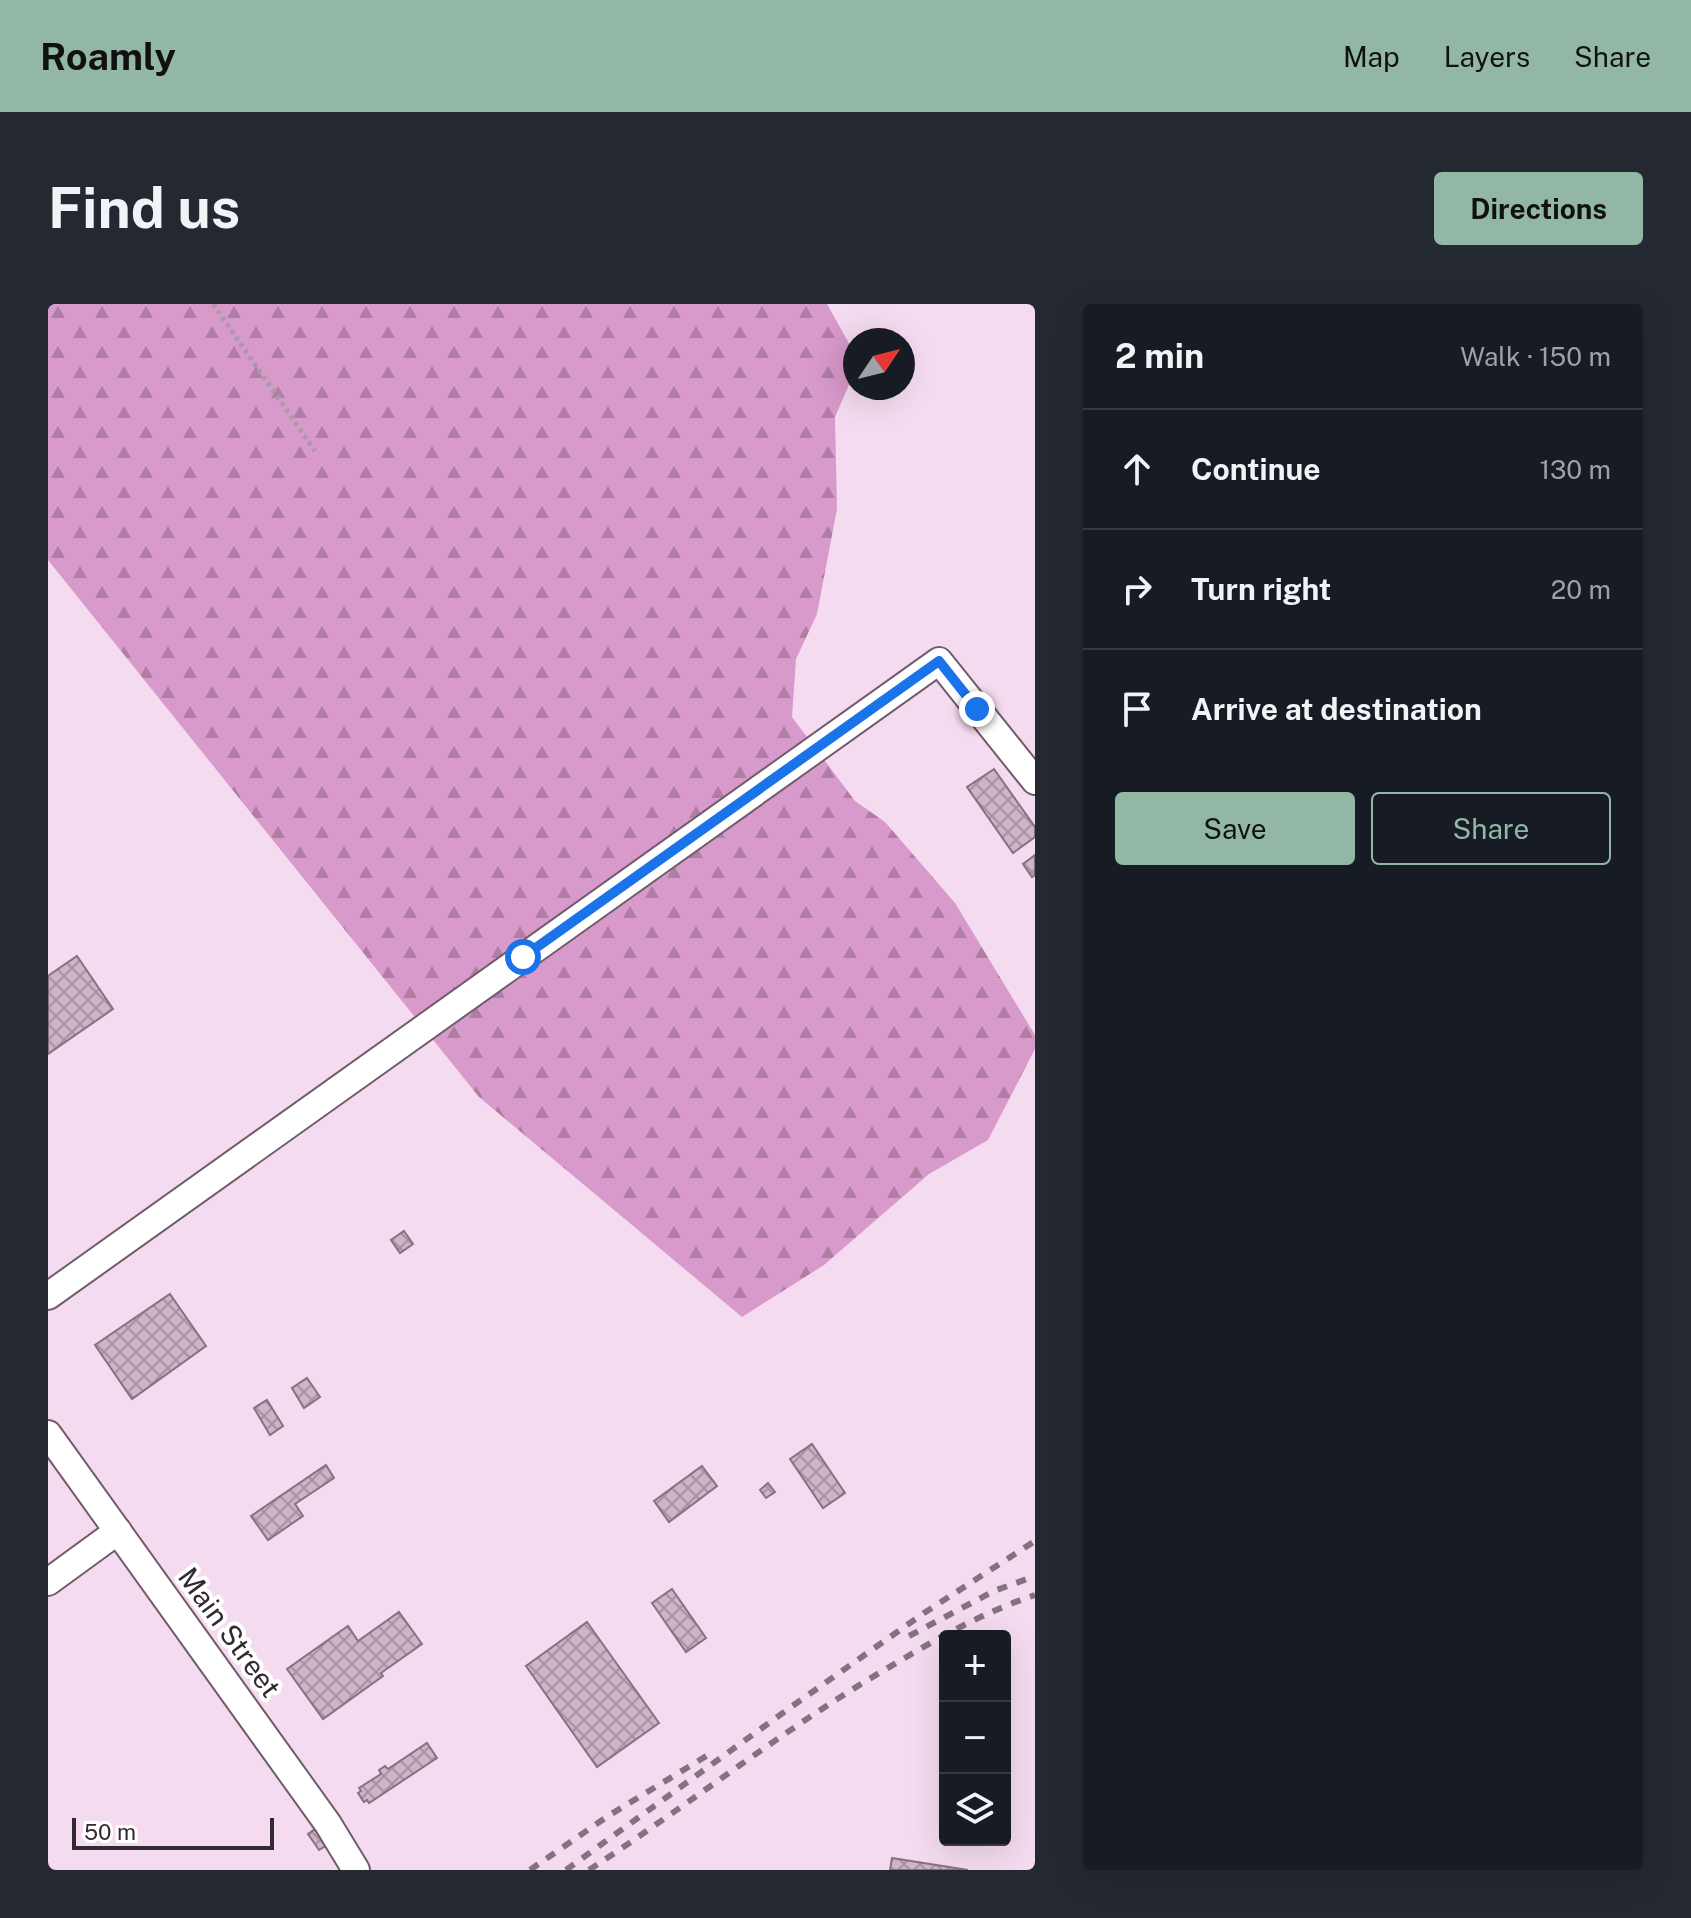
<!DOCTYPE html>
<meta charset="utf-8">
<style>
:root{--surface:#171b24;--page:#242831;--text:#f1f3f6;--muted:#9ea1a6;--line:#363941;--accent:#92b8a5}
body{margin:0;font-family:"Public Sans",sans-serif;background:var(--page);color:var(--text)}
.controls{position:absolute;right:24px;bottom:24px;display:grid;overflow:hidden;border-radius:8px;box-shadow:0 8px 32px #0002}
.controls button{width:72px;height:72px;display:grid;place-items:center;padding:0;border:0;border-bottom:2px solid var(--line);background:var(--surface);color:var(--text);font:40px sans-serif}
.compass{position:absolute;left:795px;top:24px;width:72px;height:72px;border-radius:50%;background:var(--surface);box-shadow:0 8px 32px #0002;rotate:55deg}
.scale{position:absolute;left:24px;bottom:20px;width:202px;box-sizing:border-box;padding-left:8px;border:4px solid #332931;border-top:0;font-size:22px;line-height:28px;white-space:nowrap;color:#332931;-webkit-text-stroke:6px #fff;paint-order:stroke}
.stop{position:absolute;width:24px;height:24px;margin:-18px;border:6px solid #1a73e8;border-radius:50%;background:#fff}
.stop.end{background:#1a73e8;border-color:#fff;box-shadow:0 2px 8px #0008}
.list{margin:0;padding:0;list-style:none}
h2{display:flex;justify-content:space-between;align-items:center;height:104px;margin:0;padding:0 32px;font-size:34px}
h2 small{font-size:26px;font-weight:400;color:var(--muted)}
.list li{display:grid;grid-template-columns:52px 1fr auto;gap:24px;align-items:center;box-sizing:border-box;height:120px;padding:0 32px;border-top:2px solid var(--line)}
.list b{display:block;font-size:30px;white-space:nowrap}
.list em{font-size:26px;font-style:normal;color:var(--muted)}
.actions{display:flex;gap:16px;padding:24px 32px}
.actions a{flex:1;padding:18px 0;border:2px solid var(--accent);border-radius:8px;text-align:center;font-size:28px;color:var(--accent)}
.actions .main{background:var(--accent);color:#111}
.icon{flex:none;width:44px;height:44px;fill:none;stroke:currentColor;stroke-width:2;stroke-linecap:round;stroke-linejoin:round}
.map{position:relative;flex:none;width:987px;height:1566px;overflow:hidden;border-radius:8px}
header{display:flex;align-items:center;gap:48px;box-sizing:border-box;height:112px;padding:0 40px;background:var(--accent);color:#111}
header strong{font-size:38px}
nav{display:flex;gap:44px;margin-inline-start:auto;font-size:28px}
.intro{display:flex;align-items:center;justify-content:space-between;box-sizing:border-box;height:192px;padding:0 48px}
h1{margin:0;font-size:56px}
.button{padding:20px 36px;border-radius:8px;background:var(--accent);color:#111;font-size:28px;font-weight:700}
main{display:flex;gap:48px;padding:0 48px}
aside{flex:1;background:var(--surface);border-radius:8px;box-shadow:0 8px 32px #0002}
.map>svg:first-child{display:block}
</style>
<header>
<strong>Roamly</strong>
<nav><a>Map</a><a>Layers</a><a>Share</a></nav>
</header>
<div class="intro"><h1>Find us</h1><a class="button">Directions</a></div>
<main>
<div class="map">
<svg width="987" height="1566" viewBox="0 0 987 1566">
<defs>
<pattern id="forest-firs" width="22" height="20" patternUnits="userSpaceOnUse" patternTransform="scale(2)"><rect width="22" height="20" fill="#d899cb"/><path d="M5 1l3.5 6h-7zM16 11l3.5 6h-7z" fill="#b07da5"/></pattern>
<pattern id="building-cross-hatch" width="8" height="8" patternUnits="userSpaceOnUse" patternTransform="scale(2)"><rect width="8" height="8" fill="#cdb4c7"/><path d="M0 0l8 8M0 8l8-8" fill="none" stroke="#a792a2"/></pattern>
</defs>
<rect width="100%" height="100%" fill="#f5dbef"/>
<!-- forest -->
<path fill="url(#forest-firs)" d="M0,0H779L807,50V67L787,113L789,205L769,310L748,355L744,413L807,497L837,518L907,599L987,731V745L940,836L881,870L776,961L694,1013L431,793L0,256Z"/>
<!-- building -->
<g fill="url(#building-cross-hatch)" stroke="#887183" stroke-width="2">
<path d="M946,465L987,523V533L965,549L919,483Z"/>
<path d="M987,551V571L984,573L975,560Z"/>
<path d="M29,652L65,705L0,750V672Z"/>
<path d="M356,927L365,940L352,949L343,936Z"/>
<path d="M122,990L158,1042L84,1095L47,1041Z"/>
<path d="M259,1074L272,1093L256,1104L244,1084Z"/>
<path d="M219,1096L235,1122L222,1131L206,1104Z"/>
<path d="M764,1140L797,1189L775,1204L742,1155Z"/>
<path d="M278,1161L286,1174L247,1200L255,1212L220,1236L203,1212Z"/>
<path d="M654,1162L669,1182L621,1218L606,1197Z"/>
<path d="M720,1179L727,1188L718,1194L712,1186Z"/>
<path d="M624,1285L658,1334L638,1348L604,1299Z"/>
<path d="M351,1308L374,1340L333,1369L335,1372L275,1415L239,1365L300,1322L310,1337Z"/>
<path d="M539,1318L611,1419L549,1463L478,1362Z"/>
<path d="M379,1439L389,1454L321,1499L319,1496L316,1498L310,1489L313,1487L311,1484L333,1470L331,1466L337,1462L340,1465Z"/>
<path d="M270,1523L281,1540L271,1546L260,1530Z"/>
<path d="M844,1554L920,1566H842Z"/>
</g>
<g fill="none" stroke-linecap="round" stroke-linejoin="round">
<defs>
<g id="minor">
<path d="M0,992L891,357L987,477"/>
<path d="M0,1130L280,1520L308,1566"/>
<path d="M0,1278L70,1227"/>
</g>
</defs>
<!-- minor casing -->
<use href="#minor" stroke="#715c6c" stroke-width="30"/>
<!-- path -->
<path stroke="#ad99a8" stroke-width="5" stroke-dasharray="4 4" stroke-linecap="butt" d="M165,0L267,147"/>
<!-- minor -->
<use href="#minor" stroke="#fff" stroke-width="26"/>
<!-- rail -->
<g stroke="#83727f" stroke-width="6" stroke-dasharray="10 10" stroke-linecap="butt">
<path d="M861,1332L946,1287L987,1272"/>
<path d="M482,1566L560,1512L660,1451"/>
<path d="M518,1566L743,1403L876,1309L987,1237"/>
<path d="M541,1566C645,1498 742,1420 850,1358C893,1332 939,1307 987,1291"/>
</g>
</g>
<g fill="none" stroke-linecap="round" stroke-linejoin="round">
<!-- route -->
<path stroke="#1a73e8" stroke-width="10" d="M475,653L891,357L929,405"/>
</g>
<g text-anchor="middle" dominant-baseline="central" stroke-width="8" stroke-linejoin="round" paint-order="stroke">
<!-- street labels -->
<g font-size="28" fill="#332931" stroke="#fff">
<text transform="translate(182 1328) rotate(54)">Main Street</text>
</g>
</g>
</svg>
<div class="controls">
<button>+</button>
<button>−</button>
<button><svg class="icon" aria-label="layers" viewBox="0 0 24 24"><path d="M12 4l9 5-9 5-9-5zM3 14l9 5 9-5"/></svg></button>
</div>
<svg class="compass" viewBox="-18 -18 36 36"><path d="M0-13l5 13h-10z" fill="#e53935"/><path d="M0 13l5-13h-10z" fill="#9ea1a6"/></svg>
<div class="scale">50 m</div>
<div class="stop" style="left:475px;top:653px"></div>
<div class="stop end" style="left:929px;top:405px"></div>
</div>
<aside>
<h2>2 min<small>Walk · 150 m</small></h2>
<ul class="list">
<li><svg class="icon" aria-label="ahead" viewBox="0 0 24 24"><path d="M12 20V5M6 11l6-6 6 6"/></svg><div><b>Continue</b></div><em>130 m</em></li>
<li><svg class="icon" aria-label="right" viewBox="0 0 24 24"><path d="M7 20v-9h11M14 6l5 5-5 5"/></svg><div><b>Turn right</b></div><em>20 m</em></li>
<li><svg class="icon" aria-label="arrive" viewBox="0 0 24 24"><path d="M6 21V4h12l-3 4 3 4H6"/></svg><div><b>Arrive at destination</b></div></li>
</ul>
<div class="actions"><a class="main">Save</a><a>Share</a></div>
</aside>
</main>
